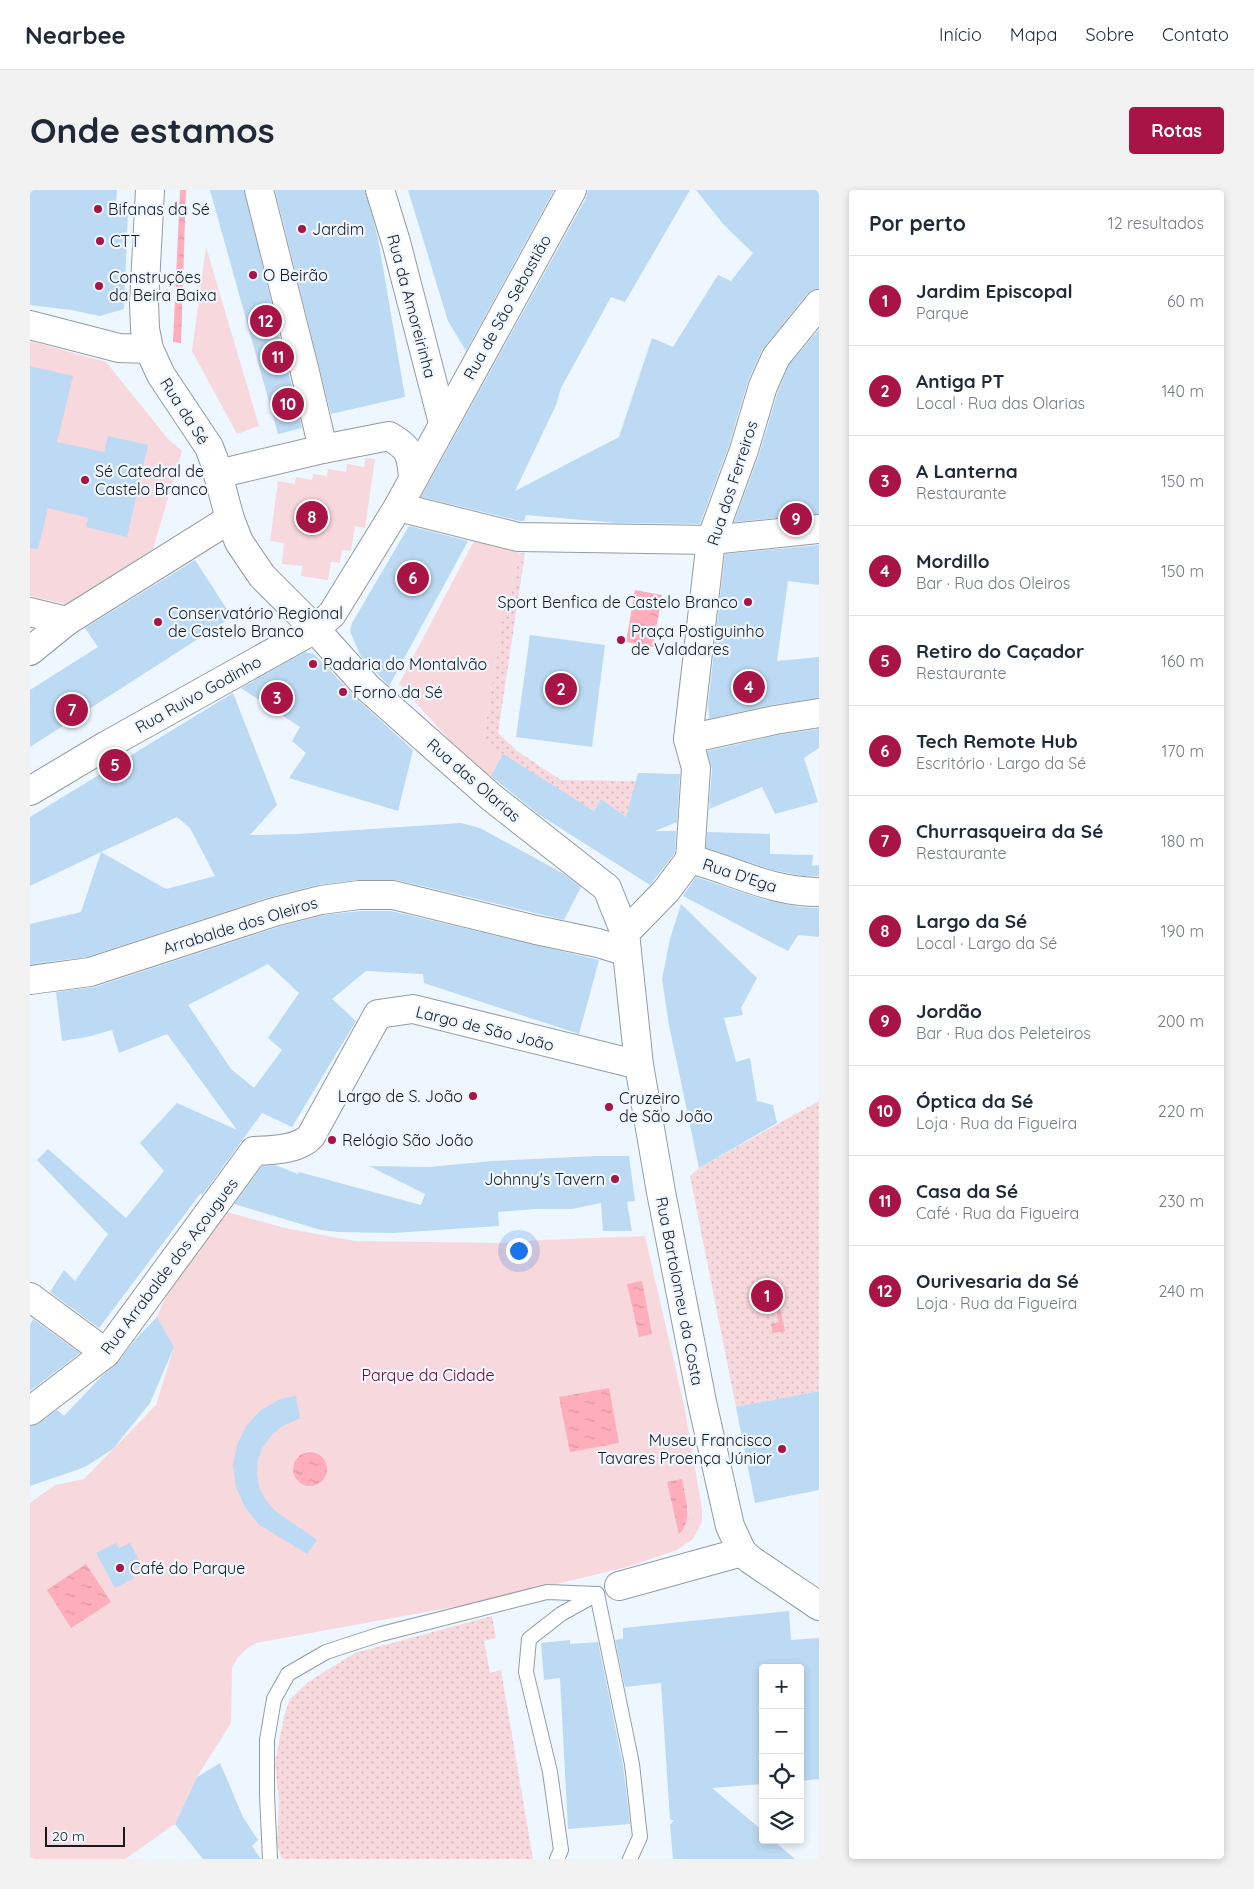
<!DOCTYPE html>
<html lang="pt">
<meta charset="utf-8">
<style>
:root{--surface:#fff;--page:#f2f2f3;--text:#1f2937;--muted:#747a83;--line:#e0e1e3;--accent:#a91447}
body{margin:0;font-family:Quicksand,sans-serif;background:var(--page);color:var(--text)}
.controls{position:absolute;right:15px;bottom:15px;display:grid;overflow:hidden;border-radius:5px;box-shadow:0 2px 8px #0003}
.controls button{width:45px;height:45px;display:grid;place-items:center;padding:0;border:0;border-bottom:1px solid var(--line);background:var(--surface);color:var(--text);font:25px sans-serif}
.scale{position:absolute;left:15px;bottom:12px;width:80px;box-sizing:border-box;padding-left:5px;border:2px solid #171a1c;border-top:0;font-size:14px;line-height:18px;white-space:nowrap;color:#171a1c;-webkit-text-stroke:4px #eef7ff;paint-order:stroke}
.you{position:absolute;left:488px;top:1060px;width:18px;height:18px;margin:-12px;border:4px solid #fff;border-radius:50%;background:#1a73e8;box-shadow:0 0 0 8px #1a73e833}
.badge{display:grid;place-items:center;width:32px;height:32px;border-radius:50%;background:var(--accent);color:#fff;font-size:16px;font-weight:700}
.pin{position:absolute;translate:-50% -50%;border:2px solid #fff;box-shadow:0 1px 5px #0006}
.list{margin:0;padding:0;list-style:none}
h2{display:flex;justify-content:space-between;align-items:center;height:65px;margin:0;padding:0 20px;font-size:21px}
h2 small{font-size:16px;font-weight:400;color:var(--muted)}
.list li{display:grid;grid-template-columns:32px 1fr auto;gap:15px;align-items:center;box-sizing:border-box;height:90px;padding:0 20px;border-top:1px solid var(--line)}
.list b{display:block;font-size:19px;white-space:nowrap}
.list p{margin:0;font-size:16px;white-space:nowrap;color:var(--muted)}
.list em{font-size:16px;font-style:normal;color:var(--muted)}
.icon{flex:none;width:28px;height:28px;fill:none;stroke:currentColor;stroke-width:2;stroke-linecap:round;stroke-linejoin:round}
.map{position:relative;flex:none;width:789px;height:1669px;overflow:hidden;border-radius:5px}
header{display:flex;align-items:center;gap:30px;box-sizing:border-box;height:70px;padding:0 25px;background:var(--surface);border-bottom:1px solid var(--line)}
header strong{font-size:24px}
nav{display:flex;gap:28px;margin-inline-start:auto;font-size:18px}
.intro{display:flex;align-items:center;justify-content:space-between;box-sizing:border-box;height:120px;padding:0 30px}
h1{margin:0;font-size:35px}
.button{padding:12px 22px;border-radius:5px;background:var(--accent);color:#fff;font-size:18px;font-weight:700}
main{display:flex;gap:30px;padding:0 30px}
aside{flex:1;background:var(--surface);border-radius:5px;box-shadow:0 2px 8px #0003}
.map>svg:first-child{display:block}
</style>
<header>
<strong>Nearbee</strong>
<nav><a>Início</a><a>Mapa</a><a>Sobre</a><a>Contato</a></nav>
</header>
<div class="intro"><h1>Onde estamos</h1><a class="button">Rotas</a></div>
<main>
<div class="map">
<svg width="789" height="1669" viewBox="0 0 789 1669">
<defs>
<pattern id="grass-dots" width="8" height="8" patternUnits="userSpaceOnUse" patternTransform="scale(1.25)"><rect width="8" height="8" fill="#f7d8dc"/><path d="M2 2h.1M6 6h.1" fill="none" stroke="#d3b9bc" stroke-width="1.8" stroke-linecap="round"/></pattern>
<pattern id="water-ripples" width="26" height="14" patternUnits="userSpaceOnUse" patternTransform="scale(1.25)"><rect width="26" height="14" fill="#feaeba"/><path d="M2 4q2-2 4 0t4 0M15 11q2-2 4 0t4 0" fill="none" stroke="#d9959f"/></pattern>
</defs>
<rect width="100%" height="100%" fill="#eef7ff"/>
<!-- grass -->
<g fill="url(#grass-dots)">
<path d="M490,363H495L468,543L487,561L531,590L606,591L596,627L571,609L564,621L473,566L457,592L453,554L476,404L481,403Z"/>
<path d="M789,911V1201L706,1217L660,986L669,978Z"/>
<path d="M462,1426L466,1448L454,1451L460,1483L471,1480L503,1669H252L247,1655L249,1612L245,1573L254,1526L260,1509L278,1492L325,1463Z"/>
</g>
<!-- park -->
<g fill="#f7d8dc" fill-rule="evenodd">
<path d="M176,57L229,236L207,244L162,161Z"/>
<path d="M0,151L76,172L138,249L152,261L123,359L40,415L0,406Z"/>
<path d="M335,268L345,269L335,338L325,336L321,361L312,360L310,373L301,372L298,390L271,386L272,376L252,374L254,353L240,351L248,291L265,294L266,287L282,290L283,284L297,286L298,279L316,282L317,274L334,277Z"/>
<path d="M445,349L490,363L481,404L476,405L453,554L472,565L457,592L369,494Z"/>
<path d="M197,1022L259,1039L325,1051L472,1053L512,1050L615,1046L654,1215L672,1319V1332L663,1349L647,1360L597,1377L456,1411L226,1453L216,1459L208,1467L202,1478L201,1533L167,1587L145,1634L95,1669H0V1313L25,1295L54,1289L126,1215L144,1157L127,1127L139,1099L148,1086ZM277,1261L288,1263L297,1277L295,1287L287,1294L262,1278L267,1267ZM652,1290L659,1325L637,1293Z"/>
</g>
<!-- water -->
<g fill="url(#water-ripples)">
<path d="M150,0H156L151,153L143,152Z"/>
<path d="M605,400L632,405L623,457L596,452Z"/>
<path d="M612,1091L622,1144L609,1147L597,1094Z"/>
<path d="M746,1100L755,1141L743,1143L741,1134L749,1132L744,1110L737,1111L735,1102Z"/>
<path d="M579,1198L589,1253L540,1262L529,1207Z"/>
<circle cx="280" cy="1279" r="17"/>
<path d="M652,1289C655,1308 664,1329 649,1344L637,1292Z"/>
<path d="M56,1374L81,1412L41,1438L17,1400Z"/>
</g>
<!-- building -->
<g fill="#bcdaf3" fill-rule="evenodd">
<path d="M0,0H87L86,17L98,20L94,119L70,126L41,120L0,115Z"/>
<path d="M180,0H214L272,238L248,244Z"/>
<path d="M245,0H335L348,48L375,207L301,224Z"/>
<path d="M378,0H524L436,161L418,131Z"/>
<path d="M558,0H660L595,112L581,107L531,198L526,215L485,301L589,247L622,148L643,157L688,85L701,91L723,63L694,35L666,0H789V99L783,100L777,104L732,160L718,191L699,255L670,334L587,333L496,325L494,331H490L391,307L556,8Z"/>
<path d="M789,139V324L704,332L729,265L748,201L759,175Z"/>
<path d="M0,176L43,186L27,252L74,262L78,246L118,255L97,347L56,337L58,328L18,318L8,359L0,358Z"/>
<path d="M379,336L438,351L359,496L330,465L320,441L322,433Z"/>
<path d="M789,355V395L758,391L747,471L789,467V508L742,515L679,529L678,514L695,364Z"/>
<path d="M165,370L202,427L0,557V500L68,457L55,438Z"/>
<path d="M500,445L575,455L562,557L486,547Z"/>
<path d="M275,462L284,464L328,510L383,560L368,621L259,588L276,563L262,551L270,537L211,498Z"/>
<path d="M203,503L247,615L220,645L267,644L431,633L450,638L534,684L551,697L534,730L367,690H327L287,695L240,707L57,767L0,774V734L51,722L71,662L0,696V627ZM147,627L160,638L185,686L136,699L71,662Z"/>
<path d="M789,539V558L774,568L788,612L745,624L732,597L679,619L681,612L679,615L682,579L677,561L748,545Z"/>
<path d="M473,564L564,621L571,609L596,627L608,583L650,584L647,632L625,641H646L645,663L620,695L508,624L461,586Z"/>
<path d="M677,642L740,644V664L783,665L782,676L789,675V686H773L743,680L676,658Z"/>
<path d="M666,687L735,710L769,717L789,718V747L768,745L758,761L653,706Z"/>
<path d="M651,714L727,788L711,818L713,825L694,828L706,872L720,868L727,911L743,915L747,933L669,978L639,835L632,789L640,749Z"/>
<path d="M330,721H361L569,770L549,844L394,793L393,784L336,781L302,809L326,831L262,937L232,923L173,1004H170L69,1138L20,1102L34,1080L45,1091L78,1044L7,970L18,959L96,1028L134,981L110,953L147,913L207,940L137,844L89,863L82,840L57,847L32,851L26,802L65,797L248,737L294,725ZM238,774L269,803L238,848L252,860L224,898L201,879L158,815Z"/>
<path d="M565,966H599L605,1011L597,1012L602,1041H573L571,1013L542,1019H505L468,1022L469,1036L363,1043L308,1042L291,1040L204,1014L232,976L245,975L268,984L269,982L391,1015L395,1004L339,976L399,977L463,971Z"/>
<path d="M127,1127L144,1157L120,1213L83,1259L55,1277L0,1296V1236L9,1233L27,1220L34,1226L71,1187L88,1172L105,1150Z"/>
<path d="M3,1129L50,1163L0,1201V1135Z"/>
<path d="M789,1201V1300L725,1313L706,1217Z"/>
<path d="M266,1206L270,1228L251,1237L241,1246L233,1257L228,1269L227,1283L229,1297L235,1309L244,1320L287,1350L277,1364L228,1334L215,1317L206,1297L203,1276L207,1255L216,1236L231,1220L250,1209Z"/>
<path d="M86,1353L89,1358L100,1353L112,1376L100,1380L104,1388L85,1398L66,1363Z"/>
<path d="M759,1421L761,1450L789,1448V1589L770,1591V1478H733V1594L682,1598L733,1641V1650H743L765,1669H643L640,1635L644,1630H640L631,1493L595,1497L585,1450L593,1449V1438Z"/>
<path d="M540,1450V1454L568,1452L593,1575L600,1634L538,1639L530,1488L514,1490L511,1453Z"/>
<path d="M190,1573L213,1627L228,1650L222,1656L231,1669H173L145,1634L167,1587Z"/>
</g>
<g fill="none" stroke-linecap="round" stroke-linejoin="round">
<defs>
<g id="service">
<path d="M567,1404L602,1574L610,1647L600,1669"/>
<path d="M240,1669L237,1605V1550L244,1509L258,1484L296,1462L351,1444L517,1402L567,1404"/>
<path d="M527,1669L531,1660L520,1582L496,1482L499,1449L531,1424L567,1404"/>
</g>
<g id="minor">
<path d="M229,0L275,182L293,259"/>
<path d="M350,0L366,52L413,233"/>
<path d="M0,135L89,158L119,159"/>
<path d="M188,284L293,259L359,246C380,259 380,261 383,286"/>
<path d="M368,317L488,347L681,350L789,339"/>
<path d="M0,422L37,431L200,329"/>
<path d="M0,461L37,431"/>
<path d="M658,549L745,530L789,523"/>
<path d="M0,601L77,555L285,439L302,424L368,317L542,0"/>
<path d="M660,669L666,578L658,549L681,350L714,260L733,196L746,167L789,114"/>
<path d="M660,669C706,681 740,702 789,702"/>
<path d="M595,743L636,701L660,669"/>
<path d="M0,790L60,782L244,722L291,710L329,705H363L506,740L568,753L597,762"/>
<path d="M0,1107L76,1163"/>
<path d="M0,1221L76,1163L224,961C242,960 269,960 281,946L348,824L383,819L609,875"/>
<path d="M589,1396L712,1362"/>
</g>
<path id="secondary" d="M120,0L114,113L115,139L119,159L131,185L179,257L184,270L200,329L209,352L232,386L285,439L338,498L461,607L577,698L595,743L609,875L631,1002L672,1212L700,1336L712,1362L721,1370L789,1416"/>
</defs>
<!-- service casing -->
<use href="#service" stroke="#939ba2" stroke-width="16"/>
<!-- minor casing -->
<use href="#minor" stroke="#939ba2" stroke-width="30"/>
<!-- secondary casing -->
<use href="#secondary" stroke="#939ba2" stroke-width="30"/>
<!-- service -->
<use href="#service" stroke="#fff" stroke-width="14"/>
<!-- minor -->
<use href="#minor" stroke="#fff" stroke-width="28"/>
<!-- secondary -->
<use href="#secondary" stroke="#fff" stroke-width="28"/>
</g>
<!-- markers -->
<g fill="#a91447" stroke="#eef7ff" stroke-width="2">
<circle cx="68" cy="19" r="5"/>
<circle cx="272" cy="39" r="5"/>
<circle cx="70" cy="51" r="5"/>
<circle cx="223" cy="85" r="5"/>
<circle cx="69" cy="96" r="5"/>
<circle cx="55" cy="290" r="5"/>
<circle cx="718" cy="412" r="5"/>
<circle cx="128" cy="432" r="5"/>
<circle cx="591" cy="450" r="5"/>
<circle cx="283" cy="474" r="5"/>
<circle cx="313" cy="502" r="5"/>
<circle cx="443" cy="906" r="5"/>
<circle cx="579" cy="917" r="5"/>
<circle cx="302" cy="950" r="5"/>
<circle cx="585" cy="989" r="5"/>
<circle cx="752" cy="1259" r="5"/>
<circle cx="90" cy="1378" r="5"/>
</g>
<g text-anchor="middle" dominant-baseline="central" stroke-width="4.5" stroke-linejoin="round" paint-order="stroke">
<!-- poi labels -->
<g font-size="16" fill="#171a1c" stroke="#eef7ff" text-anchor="start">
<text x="78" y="19">Bifanas da Sé</text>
<text x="282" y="39">Jardim</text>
<text x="80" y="51">CTT</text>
<text x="233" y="85">O Beirão</text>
<text x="79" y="87">Construções<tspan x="79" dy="18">da Beira Baixa</tspan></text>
<text x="65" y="281">Sé Catedral de<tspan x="65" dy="18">Castelo Branco</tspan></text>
<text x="708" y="412" text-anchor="end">Sport Benfica de Castelo Branco</text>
<text x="138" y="423">Conservatório Regional<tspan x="138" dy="18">de Castelo Branco</tspan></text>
<text x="601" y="441">Praça Postiguinho<tspan x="601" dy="18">de Valadares</tspan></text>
<text x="293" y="474">Padaria do Montalvão</text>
<text x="323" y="502">Forno da Sé</text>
<text x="433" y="906" text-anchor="end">Largo de S. João</text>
<text x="589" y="908">Cruzeiro<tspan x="589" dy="18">de São João</tspan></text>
<text x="312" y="950">Relógio São João</text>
<text x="575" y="989" text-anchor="end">Johnny's Tavern</text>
<text x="742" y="1250" text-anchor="end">Museu Francisco<tspan x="742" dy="18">Tavares Proença Júnior</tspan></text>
<text x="100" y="1378">Café do Parque</text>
</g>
<!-- street labels -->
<g font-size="16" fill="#171a1c" stroke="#eef7ff">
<text transform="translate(382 116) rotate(75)">Rua da Amoreirinha</text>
<text transform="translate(477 117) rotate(-61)">Rua de São Sebastião</text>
<text transform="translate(155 221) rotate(57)">Rua da Sé</text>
<text transform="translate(702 293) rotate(-72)">Rua dos Ferreiros</text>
<text transform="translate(168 504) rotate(-29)">Rua Ruivo Godinho</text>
<text transform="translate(444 590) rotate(41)">Rua das Olarias</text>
<text transform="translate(710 685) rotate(18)">Rua D'Ega</text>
<text transform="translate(210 735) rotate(-17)">Arrabalde dos Oleiros</text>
<text transform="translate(455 838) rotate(14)">Largo de São João</text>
<text transform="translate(139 1076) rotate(-53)">Rua Arrabalde dos Açougues</text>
<text transform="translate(650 1101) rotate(79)">Rua Bartolomeu da Costa</text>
</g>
<!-- park labels -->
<g font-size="16" fill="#79002e" stroke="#eef7ff">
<text x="398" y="1185">Parque da Cidade</text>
</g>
</g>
</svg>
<div class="controls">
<button>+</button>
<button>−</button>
<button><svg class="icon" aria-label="locate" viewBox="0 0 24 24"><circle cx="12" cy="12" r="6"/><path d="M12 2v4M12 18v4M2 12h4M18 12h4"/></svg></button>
<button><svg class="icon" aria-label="layers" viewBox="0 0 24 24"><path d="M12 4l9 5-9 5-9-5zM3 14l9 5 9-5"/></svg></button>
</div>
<div class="scale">20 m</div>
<div class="you"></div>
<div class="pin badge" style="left:737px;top:1106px">1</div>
<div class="pin badge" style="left:531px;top:499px">2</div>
<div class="pin badge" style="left:247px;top:508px">3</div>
<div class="pin badge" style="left:719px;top:497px">4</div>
<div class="pin badge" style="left:85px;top:575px">5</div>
<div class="pin badge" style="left:383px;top:388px">6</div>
<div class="pin badge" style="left:42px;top:520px">7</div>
<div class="pin badge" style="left:282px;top:327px">8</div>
<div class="pin badge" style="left:766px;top:329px">9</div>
<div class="pin badge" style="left:258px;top:214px">10</div>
<div class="pin badge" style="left:248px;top:167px">11</div>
<div class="pin badge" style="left:236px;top:131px">12</div>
</div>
<aside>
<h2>Por perto<small>12 resultados</small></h2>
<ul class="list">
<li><span class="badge">1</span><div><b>Jardim Episcopal</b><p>Parque</p></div><em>60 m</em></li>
<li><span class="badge">2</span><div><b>Antiga PT</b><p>Local · Rua das Olarias</p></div><em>140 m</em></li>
<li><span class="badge">3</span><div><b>A Lanterna</b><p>Restaurante</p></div><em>150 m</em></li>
<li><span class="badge">4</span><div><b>Mordillo</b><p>Bar · Rua dos Oleiros</p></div><em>150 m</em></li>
<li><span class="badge">5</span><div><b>Retiro do Caçador</b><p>Restaurante</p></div><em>160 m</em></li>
<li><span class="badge">6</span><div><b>Tech Remote Hub</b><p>Escritório · Largo da Sé</p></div><em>170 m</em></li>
<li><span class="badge">7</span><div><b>Churrasqueira da Sé</b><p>Restaurante</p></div><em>180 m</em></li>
<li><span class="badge">8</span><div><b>Largo da Sé</b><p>Local · Largo da Sé</p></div><em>190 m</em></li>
<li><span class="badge">9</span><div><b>Jordão</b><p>Bar · Rua dos Peleteiros</p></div><em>200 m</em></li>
<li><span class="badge">10</span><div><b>Óptica da Sé</b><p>Loja · Rua da Figueira</p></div><em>220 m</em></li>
<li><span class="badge">11</span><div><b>Casa da Sé</b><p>Café · Rua da Figueira</p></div><em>230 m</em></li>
<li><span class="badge">12</span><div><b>Ourivesaria da Sé</b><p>Loja · Rua da Figueira</p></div><em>240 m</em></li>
</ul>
</aside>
</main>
